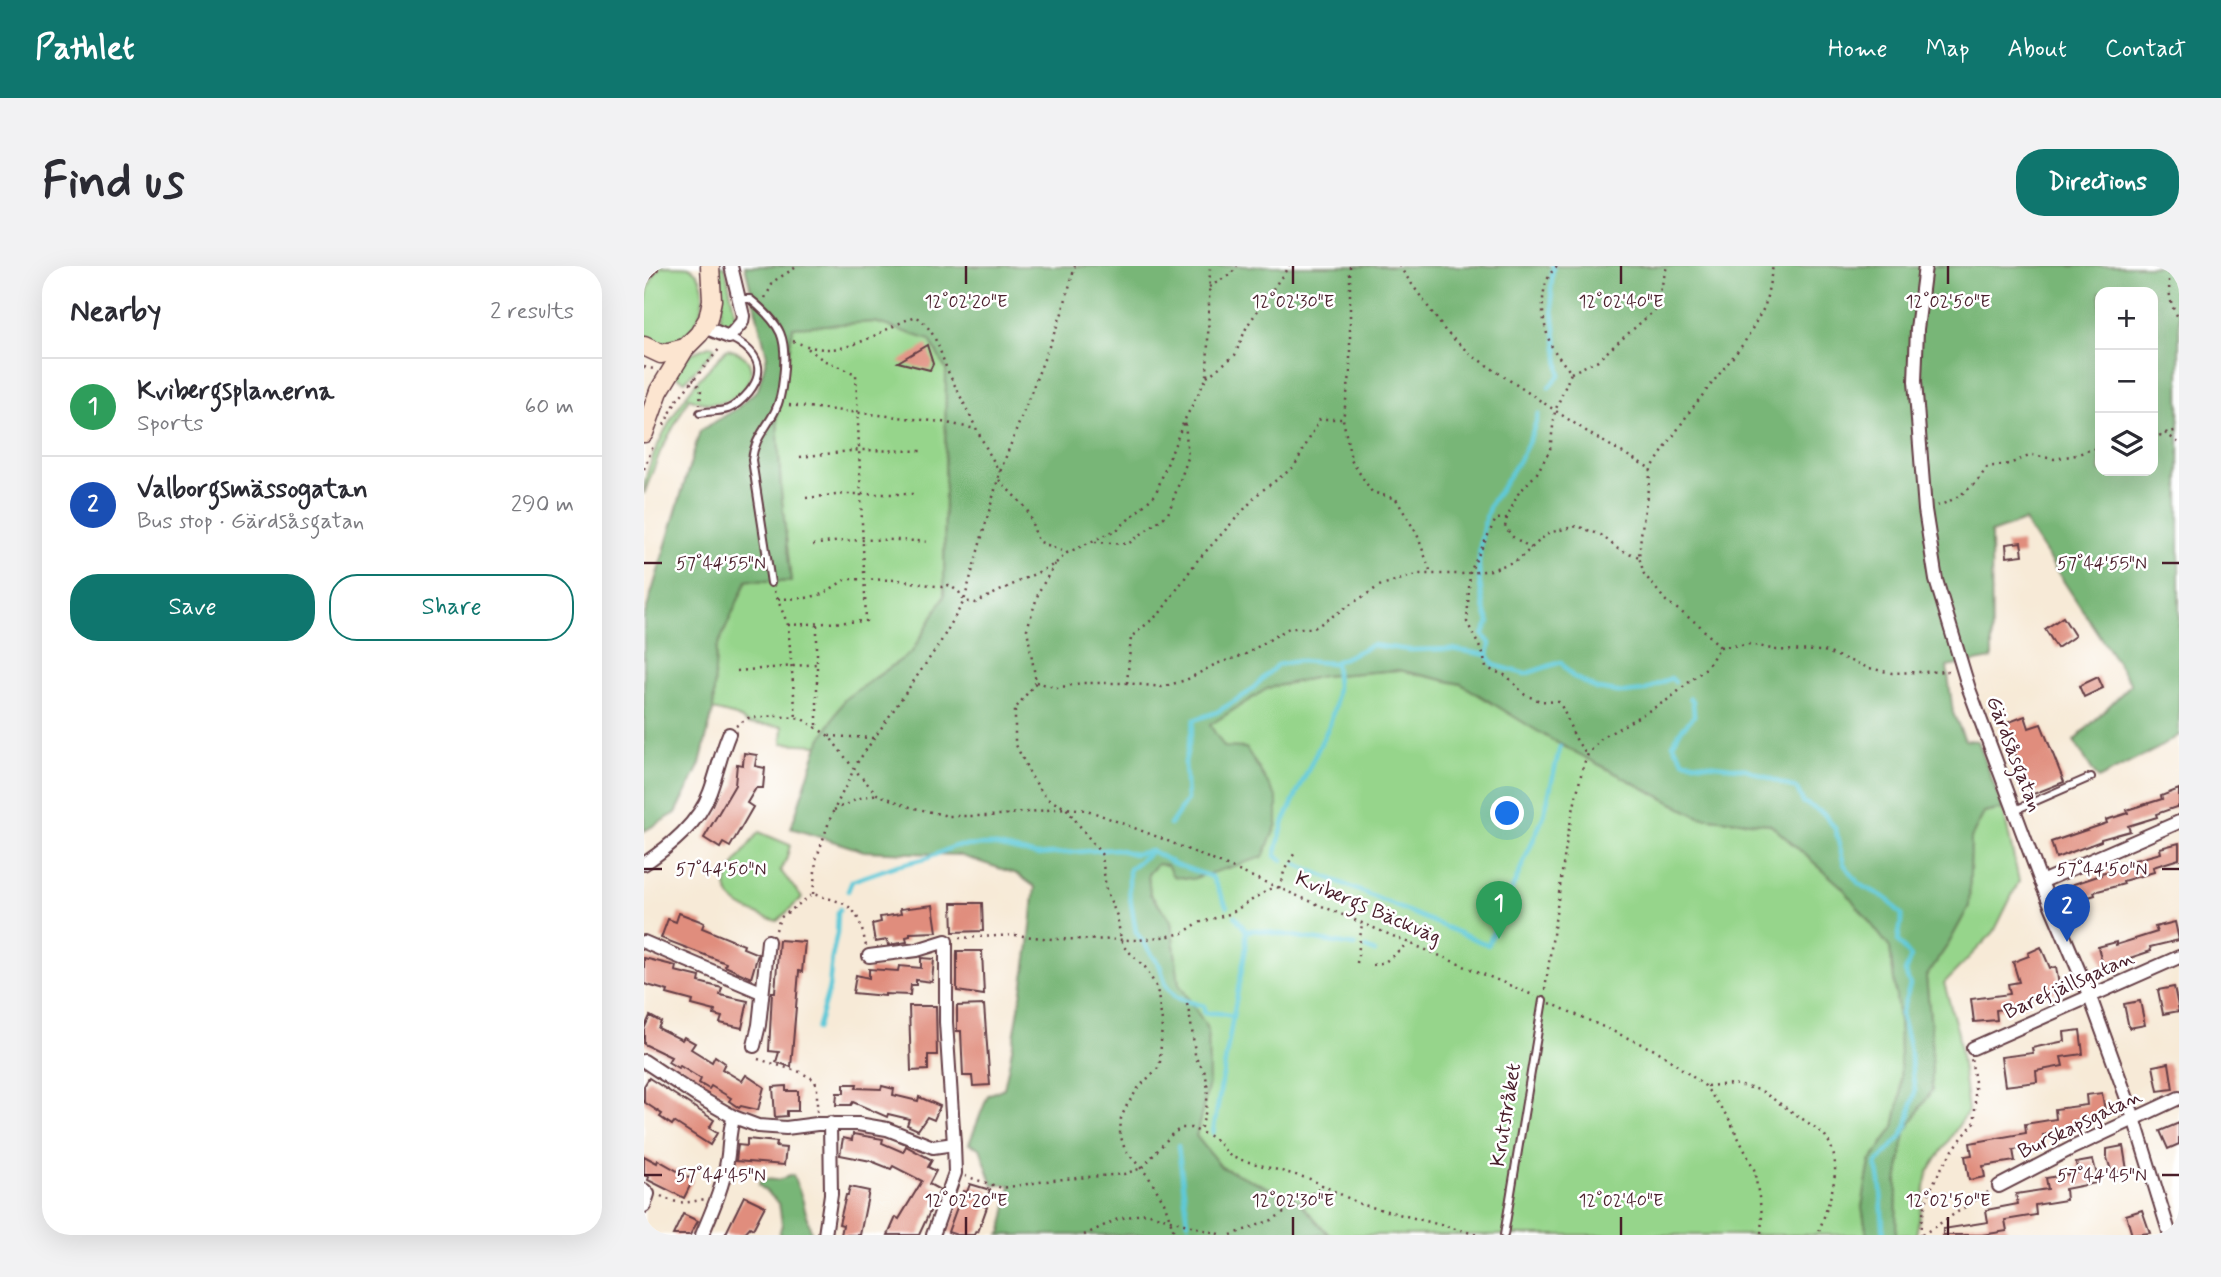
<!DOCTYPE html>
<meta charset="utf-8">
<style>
:root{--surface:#fff;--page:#f2f2f3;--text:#2b2b33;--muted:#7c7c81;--line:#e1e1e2;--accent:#0f766e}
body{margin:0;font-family:Mynerve,sans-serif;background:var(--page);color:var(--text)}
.controls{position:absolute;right:21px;top:21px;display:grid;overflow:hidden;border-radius:14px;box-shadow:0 7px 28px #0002}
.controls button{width:63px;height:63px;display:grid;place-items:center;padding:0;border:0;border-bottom:2px solid var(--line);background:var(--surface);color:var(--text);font:35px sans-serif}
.you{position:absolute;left:864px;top:548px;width:24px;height:24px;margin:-18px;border:5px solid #fff;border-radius:50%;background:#1a73e8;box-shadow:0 0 0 10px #1a73e833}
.badge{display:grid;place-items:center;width:46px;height:46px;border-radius:50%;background:var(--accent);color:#fff;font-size:23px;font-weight:700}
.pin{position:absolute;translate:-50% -58px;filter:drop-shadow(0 2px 4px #0008)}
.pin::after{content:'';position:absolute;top:37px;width:24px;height:21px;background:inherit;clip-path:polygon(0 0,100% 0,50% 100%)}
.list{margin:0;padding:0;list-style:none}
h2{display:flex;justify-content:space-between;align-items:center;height:91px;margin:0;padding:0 28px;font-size:30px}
h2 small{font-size:23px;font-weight:400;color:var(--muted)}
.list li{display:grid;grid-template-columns:46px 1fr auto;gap:21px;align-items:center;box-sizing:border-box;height:98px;padding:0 28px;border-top:2px solid var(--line)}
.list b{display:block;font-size:26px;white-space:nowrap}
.list p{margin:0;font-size:23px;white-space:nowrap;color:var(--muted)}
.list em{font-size:23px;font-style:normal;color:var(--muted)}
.actions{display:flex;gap:14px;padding:21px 28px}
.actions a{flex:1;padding:16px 0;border:2px solid var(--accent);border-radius:28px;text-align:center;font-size:24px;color:var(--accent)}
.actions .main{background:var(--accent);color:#fff}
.icon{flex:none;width:38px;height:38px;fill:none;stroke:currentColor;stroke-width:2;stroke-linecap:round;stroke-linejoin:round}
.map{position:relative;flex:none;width:1535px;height:969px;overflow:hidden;border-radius:28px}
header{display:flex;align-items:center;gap:42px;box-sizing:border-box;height:98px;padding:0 35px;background:var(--accent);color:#fff}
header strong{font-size:33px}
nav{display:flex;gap:38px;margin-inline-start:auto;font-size:24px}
.intro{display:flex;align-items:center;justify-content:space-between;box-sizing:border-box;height:168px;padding:0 42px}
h1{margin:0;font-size:49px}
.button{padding:18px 32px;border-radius:28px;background:var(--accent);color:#fff;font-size:24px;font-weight:700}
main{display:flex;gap:42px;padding:0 42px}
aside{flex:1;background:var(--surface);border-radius:28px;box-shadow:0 7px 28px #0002}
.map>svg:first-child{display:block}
</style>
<header>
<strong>Pathlet</strong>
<nav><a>Home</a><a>Map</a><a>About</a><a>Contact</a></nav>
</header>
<div class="intro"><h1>Find us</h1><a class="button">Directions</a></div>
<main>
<aside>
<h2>Nearby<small>2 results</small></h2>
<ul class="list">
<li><span class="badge" style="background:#2e9e5b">1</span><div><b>Kvibergsplanerna</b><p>Sports</p></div><em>60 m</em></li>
<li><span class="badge" style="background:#1a4fb4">2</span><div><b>Valborgsmässogatan</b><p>Bus stop · Gärdsåsgatan</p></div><em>290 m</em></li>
</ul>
<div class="actions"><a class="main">Save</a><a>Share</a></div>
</aside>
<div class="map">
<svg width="1535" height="969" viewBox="0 0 1535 969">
<rect width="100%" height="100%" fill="#fff"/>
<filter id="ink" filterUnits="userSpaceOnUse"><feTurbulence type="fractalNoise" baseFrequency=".0143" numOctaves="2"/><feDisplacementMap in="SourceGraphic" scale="14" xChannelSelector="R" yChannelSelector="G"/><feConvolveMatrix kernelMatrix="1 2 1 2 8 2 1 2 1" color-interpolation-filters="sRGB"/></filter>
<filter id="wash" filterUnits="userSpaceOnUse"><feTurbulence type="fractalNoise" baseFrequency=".00686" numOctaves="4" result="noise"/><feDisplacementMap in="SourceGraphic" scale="28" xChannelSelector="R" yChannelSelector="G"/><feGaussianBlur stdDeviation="1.57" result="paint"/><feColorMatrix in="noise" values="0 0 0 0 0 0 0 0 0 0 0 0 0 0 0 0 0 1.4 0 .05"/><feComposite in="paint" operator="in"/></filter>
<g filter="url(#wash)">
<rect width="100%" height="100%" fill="#f7ead7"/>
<!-- green -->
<g fill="#96d58b" stroke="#707a5b" stroke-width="2">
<path d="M18,0C26,0 39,0 45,1C81,19 42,109 0,70C0,44 0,16 18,0Z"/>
<path d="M71,0H81L92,53L91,58L86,61L76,56L78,30Z"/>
<path d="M231,56L286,74L302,104L300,331L268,386L202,432L174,479L138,477L139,460L105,458L92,450L69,444L72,384L103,314L147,316L137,225L133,151L149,60Z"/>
<path d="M65,80H69L71,83L41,115L29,109L46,88Z"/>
<path d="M83,83C133,93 97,156 45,132L16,186L0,228C0,200 24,157 40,133C51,115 69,99 83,83Z"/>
<path d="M755,404L817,418L908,474L1055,551L1126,558L1198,621L1246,682L1255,755L1257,828L1250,861L1226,896L1218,941L1223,969H685L655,935L577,901L552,870L565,817L564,763L535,718L527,655L506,628L504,608L513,598L523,599L580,481L565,459L624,422L678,410Z"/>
<path d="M1359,543L1375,615L1350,666L1300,717L1314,767L1324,845L1284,906L1272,969H1252L1253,916L1261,866L1288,824L1287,761L1282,711L1305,677L1325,640L1327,572L1340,547Z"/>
<path d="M115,566L146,579L142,595L136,604L158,632L133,655C59,632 78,614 115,566Z"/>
</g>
<!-- forest -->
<g fill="#78b677" stroke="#616a51" stroke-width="2" fill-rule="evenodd">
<path d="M101,0H1535V469L1513,483L1454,513L1430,475L1487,418L1380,255L1347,267L1348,393L1303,401L1309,447L1321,474L1334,475L1359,543L1340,547L1327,572L1325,640L1305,677L1282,711L1287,761L1288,824L1261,866L1253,916L1252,969H1223L1218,941L1226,896L1250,861L1257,828L1255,755L1246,682L1198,621L1126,558L1055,551L908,474L817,418L755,404L678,410L624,422L566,459L580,481L602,482L633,532V558L619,591L548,613L529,610L523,599L513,598L504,608L506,628L527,655L535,718L564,763L565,817L552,870L577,901L655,935L685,969H355L358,965L367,919H349L336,882L325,878L344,829L360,822C370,779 376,736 383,692C387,669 388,645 391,621L373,608L315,589L220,585L147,562L174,479L200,434L268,386L300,331L302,104L286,74L231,56L149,61L133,151L137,225L147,316L103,314L72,384L69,444L56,498L32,547L0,565V352L56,165L92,143L114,123L123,90ZM1456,26H1509V205H1456Z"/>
<path d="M149,909L158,932L168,969H135L138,958L135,937L115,919L116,913L134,914Z"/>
</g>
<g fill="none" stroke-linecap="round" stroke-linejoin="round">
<!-- stream -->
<g stroke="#5ec9d8" stroke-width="4.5">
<path d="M905,121L916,109L907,25L909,0"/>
<path d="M894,148C888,175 873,198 858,221C855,227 849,232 846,239C832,275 831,320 845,356L839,369L846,377L844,389L850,399L881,408L917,396L928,410L953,423L980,427L1000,425L1027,412L1031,416"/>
<path d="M1046,432L1049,435L1050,450L1036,465L1029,478L1040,495L1102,503L1153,523L1159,536L1180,548L1191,562L1200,598L1215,618L1242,632L1258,649L1254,675L1267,691L1261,706L1266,719L1257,748L1265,780L1271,826L1263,859L1257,871L1232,898C1240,921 1236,944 1240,969"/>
<path d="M526,559L543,534L541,496L550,454L573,446L604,427L633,399L654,395L689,397L728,379L765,384L807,383L844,389"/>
<path d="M507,586L485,603V625L492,666L516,700L522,720L532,732L560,740V747H574L589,750L569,867"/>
<path d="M639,594L631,590L640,555L685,460L691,440L693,420L691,396"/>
<path d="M652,598L844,679L900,549L916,481"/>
<path d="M204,625L208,615L251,600L284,592L311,580L349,579L393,589L472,583L490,588L508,585L531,598L568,611L583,641"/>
<path d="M602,665L611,664L711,680"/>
<path d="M722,682L731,686"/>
<path d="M589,750L602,682V665L591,650"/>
<path d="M173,763L185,722L188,691L193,667L194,646L196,643"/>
<path d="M534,880L544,956"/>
<path d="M545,962L546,969"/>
</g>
</g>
<g id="blocks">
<!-- building -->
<g fill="#e08d7d">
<path d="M283,79L289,98L286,104L254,96Z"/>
<path d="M1377,276L1379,289L1363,291L1362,278Z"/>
<path d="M1419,351L1431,370L1413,382L1401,363Z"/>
<path d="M1454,411L1459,422L1440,431L1435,420Z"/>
<path d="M1381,450L1385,462L1397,458L1420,516L1387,529L1360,458Z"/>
<path d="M100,487L113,489L111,500L121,502L119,522H112L103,537L109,541L86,581L79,577L76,582L60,572L91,519L93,498L99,499Z"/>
<path d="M1535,523V540L1512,548L1513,551L1484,560L1486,565L1457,573V575L1412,592L1407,576L1463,557L1462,554L1484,547L1483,544L1518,533L1517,530Z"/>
<path d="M1535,577V593L1509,601L1510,606L1479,615L1480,618L1450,626L1451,629L1432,635L1427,619L1457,609V607L1488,599L1487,595L1517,587L1516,582Z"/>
<path d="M308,637H338L339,665L309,666Z"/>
<path d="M289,639L293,666L266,667V670L262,671L263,676L244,679L243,674L231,676L228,658L237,656L236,651L257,648L256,643Z"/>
<path d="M35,647L56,655L60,657L58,662L100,679L99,682L114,688L107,712L81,700L82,697L17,672L24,653L32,656Z"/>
<path d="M1531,656L1535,674L1506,681L1507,685L1477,695L1478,699L1460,704L1454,681L1472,676V679L1513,666L1511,661Z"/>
<path d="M135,674L161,676L158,706L155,705L147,801L132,796L135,786L125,785L128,726H131Z"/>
<path d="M1397,681L1406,702L1412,701L1416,725L1383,731L1384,739L1352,744L1353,754L1330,756L1327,733L1366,728L1364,718L1375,716L1369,696L1385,690L1384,687Z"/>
<path d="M313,685H338L340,729L313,725Z"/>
<path d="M0,692L32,700L31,705L56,711L55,716L78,722L76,729L104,735L98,762L76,757L78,751L70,749L71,745L48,739L49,735L23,728L24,725L0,718Z"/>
<path d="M277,692L290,693L288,716L272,714V719H267L266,729L241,728V730L209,727L212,709L225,712V703L254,705L255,700L277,702Z"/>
<path d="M1530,721L1535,745L1519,748L1514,724Z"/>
<path d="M1496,735L1501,759L1485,762L1480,738Z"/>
<path d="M340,739L346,819L329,820L328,810H319L317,765H313V740Z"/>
<path d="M265,740H292L293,789H284V804L267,805Z"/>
<path d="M6,750L17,756L14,762L38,774L40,771L51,777L47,783L68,796L71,790L81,797L78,803L98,815L102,809L120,821L114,844L97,840L95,842L85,835L87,832L67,820L65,823L55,817L57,813L36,800L34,802L24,796L27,791L0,778V763Z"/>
<path d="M1436,764L1439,788L1417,791L1419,800L1392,805L1393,816L1361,820L1357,791L1389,787L1388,782L1421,775L1420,766Z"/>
<path d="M1525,797L1529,823L1514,825L1509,800Z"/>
<path d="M5,812L70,854L65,862L73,867L66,879L30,856L28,859L16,851L18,848L0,836V820Z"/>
<path d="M200,818H213L212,822L237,823L238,820L250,823L249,829L274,835L275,831L296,840L290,854L283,851L274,864L263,859L265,853L244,848L243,851L209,836L207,839H192L193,827H200Z"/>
<path d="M142,820V825H154V845H143V850L131,851L129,821Z"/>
<path d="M1458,827L1462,851L1429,855L1431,864L1399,869L1401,879L1369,884L1371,895L1339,900L1341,911L1325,914L1321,890L1328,889L1326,877L1382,867L1381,858L1412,853L1411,843L1443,839L1442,829Z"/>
<path d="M1535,857V878L1524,883L1516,865Z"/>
<path d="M209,868L239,873L238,877L259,886L262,880L288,894L284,901L292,905L285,918L296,924L275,969H244L252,951L255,953L278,915L249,900L247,903L227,895L196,889L199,872L208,874Z"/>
<path d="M103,873L133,876L132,881L142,882L140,899L92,895L94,879L103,880Z"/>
<path d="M1479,880L1483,904L1468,907L1463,892V883Z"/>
<path d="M0,890L13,897L14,894L49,914L40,932L4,914L5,911L0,909Z"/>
<path d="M1449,894L1453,909L1450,910L1452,917L1421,923L1422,934L1391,939L1392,949L1361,954L1363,965L1338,969H1299V963L1344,956L1342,944L1374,938L1372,928L1404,923L1402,912L1434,907L1432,897Z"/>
<path d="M326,918L346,924L340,940L343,941L334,966L332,965L330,969H313L304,966L319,925L323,926Z"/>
<path d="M206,921L225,925L216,969H197L199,959L195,958L202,929H204Z"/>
<path d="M100,930L121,940L109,963L106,961L99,969H81Z"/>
<path d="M1498,944L1506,967L1488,969L1482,949Z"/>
<path d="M39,948L54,955L46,969H29Z"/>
</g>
</g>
</g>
<g filter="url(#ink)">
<use href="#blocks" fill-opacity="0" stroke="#643d45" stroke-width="2"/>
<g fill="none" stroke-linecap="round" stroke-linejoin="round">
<defs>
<g id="lane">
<path d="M94,33H106C138,59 144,72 139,113C138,124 136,135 131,145C122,163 110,173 108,194L127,317"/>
<path d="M56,147C65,145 75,146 84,143C91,140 100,132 105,126C125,101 110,83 85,71"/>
<path d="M1371,544L1447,511"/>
<path d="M860,969L899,734"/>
</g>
<g id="street">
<path d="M1281,0L1273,63L1271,115L1281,244L1292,314L1325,423L1397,616L1446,731L1490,852L1526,969"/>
<path d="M60,61L85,71L98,56L99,50L87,0"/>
<path d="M0,598C26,580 55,557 66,526C73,507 77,487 85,468"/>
<path d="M1397,616L1535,556"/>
<path d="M0,676L117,726"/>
<path d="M225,690L273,684L302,675V756L310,878"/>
<path d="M110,780L115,759L124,675"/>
<path d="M1329,782L1535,691"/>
<path d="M0,795L53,830L90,851L114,860L142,862L173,858H214L243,863L289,881L310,878L311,907L289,969"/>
<path d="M1355,920L1430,881L1535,832"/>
<path d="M0,924L4,928L0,940"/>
<path d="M58,969C68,945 79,921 83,895C86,880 84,866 90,851"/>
<path d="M181,969L187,928L186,857"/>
</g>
<g id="secondary">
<path d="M0,5L5,0"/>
<path d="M0,80L17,88L41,82"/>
<path d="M0,167L15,125L41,82L55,68L64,53L68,34L66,0"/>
</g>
</defs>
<!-- lane casing -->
<use href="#lane" stroke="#643d45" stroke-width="10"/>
<!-- street casing -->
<use href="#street" stroke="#643d45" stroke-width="16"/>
<!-- secondary casing -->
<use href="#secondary" stroke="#643d45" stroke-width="21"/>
<!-- path -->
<g stroke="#643d45" stroke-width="2.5" stroke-dasharray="2 5" stroke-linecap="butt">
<path d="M706,0V109L699,153L707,194L728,226L752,233L773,268L787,307"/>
<path d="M755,0L802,66L826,88L948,169L1007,203"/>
<path d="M913,0C894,17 897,52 905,74C909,86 920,97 927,107L911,145L906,184L893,207L874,228L863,252L852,253L826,306L823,356L839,388L842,402L863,410L881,429L896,435L915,436C926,454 928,475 944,488"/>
<path d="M1526,0C1524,17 1524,39 1535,52"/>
<path d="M565,21L587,8L593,0"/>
<path d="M121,32L130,15L154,0"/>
<path d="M149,75C200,97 226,68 272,50C294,66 295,87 306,110C323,142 337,175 356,206"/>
<path d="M0,101L10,103"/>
<path d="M927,107L954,94L1011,44L1023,0"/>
<path d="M563,111L591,89L603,60L645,0"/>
<path d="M49,113L57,123L56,139"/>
<path d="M145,139L298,156L332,163"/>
<path d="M20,159L33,134L76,82"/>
<path d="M1521,167L1535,177"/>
<path d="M1509,173L1521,167L1535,164"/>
<path d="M156,191L215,184L278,185"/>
<path d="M0,203L9,180"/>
<path d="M355,214L383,243L394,275L423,287"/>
<path d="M162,232L201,228H273"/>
<path d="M1293,240C1314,233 1332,220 1343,201L1365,198L1388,189L1410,193L1432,189L1456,180"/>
<path d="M863,252L861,261L869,271L887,282"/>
<path d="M451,276L484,278L524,248L544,192L541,155"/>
<path d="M169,279C208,272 248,273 287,276"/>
<path d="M411,298L395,325L383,363L392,416L371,443V477L387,510L403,533L422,542L458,589L462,624L473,650L477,674L480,681L501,701L513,722L518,756L516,796L514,802L495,821L483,839L477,852L476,868L481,884L504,910L520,936L531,969"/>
<path d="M130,325L144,359L152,452"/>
<path d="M134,333L162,332L179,328L202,313L255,314L298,321L305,319L315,326L320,335L331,337L411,298L423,287L474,263L511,229L540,155L563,111L566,0"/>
<path d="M144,359L222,355L212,108L179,94L162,81"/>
<path d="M1076,381L1107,378L1131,384L1180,385L1225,402L1248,407L1308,405"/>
<path d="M93,405L173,398"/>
<path d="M392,416L413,422L437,417H483L518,421L542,414L572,398L600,389L645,362H670L737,319L775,308H818L847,304L874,294L904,267L933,260L957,269L974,283L995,291"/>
<path d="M483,417L487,371L516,347L553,295L616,226L650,201L676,153H699"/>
<path d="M173,459V358"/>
<path d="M92,460L104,452L133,450L158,453L185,470L210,503L233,528L266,541L304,550H346L422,542L443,544L514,571L891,730"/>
<path d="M185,470L229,472"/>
<path d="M190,544L216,532L233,528"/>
<path d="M635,622L641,603L652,585"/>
<path d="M169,628L172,594L187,550L213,497L296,377L320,335L356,206L418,47L431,0"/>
<path d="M132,664L136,652L169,628C208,639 213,638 222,680"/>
<path d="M315,672L371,669L408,673L494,674L525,670L539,667L554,657L585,648L631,620"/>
<path d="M713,697L718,657"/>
<path d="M729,699L741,696L764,677"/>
<path d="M901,724L923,572L939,500L944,488L958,472L1025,433L1062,402L1076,381L1055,359L1022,335L1000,308L995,291L997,269L1007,203L1046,145L1100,77L1121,40L1129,0"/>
<path d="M906,737L1015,786L1061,820L1085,853L1110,903L1118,948L1117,969"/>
<path d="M543,738C547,755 549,770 551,788C552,795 558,800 561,807C566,823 563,848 556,863"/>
<path d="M114,793L156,806L171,814L173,823V847"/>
<path d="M1063,820L1089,818L1116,824L1179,867C1204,899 1184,935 1174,969"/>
<path d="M321,910L358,922L409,914L480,908L498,902L529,867L538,862H547L570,872L587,891L666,913L716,938L835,969"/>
<path d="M17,930C34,939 43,937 61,933"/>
<path d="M440,969L474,953L502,947L578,969"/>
<path d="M587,969L628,954L679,920"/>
<path d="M1276,969C1279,924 1303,889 1331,856V816L1327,792"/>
<path d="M1278,969L1346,925"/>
</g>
<!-- lane -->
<use href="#lane" stroke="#fff" stroke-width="6"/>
<!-- street -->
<use href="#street" stroke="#fff" stroke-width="12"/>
<!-- secondary -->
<use href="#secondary" stroke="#fce5d0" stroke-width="18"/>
</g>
</g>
<!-- ticks -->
<path fill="none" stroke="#4a1f2b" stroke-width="2.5" d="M322,0V18M649,0V18M977,0V18M1304,0V18M0,297H18M1518,297H1535M0,603H18M1518,603H1535M0,909H18M1518,909H1535M322,951V969M649,951V969M977,951V969M1304,951V969"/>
<g text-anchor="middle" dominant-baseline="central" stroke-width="5" stroke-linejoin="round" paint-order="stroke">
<!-- street labels -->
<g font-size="21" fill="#4a1f2b" stroke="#fff">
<text transform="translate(1370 488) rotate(69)">Gärdsåsgatan</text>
<text transform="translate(724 642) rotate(23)">Kvibergs Bäckväg</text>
<text transform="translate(1425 719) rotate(-24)">Barefjällsgatan</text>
<text transform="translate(862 849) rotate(-81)">Krutstråket</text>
<text transform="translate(1436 858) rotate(-26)">Burskapsgatan</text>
</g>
</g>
<g font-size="18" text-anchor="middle" fill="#4a1f2b" stroke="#fff" stroke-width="5" stroke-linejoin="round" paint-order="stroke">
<text x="322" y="41">12°02'20"E</text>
<text x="649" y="41">12°02'30"E</text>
<text x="977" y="41">12°02'40"E</text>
<text x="1304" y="41">12°02'50"E</text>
<text x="77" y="303">57°44'55"N</text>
<text x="1458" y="303">57°44'55"N</text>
<text x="77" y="609">57°44'50"N</text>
<text x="1458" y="609">57°44'50"N</text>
<text x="77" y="915">57°44'45"N</text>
<text x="1458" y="915">57°44'45"N</text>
<text x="322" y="940">12°02'20"E</text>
<text x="649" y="940">12°02'30"E</text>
<text x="977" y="940">12°02'40"E</text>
<text x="1304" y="940">12°02'50"E</text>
</g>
</svg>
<div class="controls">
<button>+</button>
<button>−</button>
<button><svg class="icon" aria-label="layers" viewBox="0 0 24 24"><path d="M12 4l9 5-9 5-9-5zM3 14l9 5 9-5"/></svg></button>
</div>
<div class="you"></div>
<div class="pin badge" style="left:855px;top:673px;background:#2e9e5b">1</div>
<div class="pin badge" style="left:1423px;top:676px;background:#1a4fb4">2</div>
</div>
</main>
